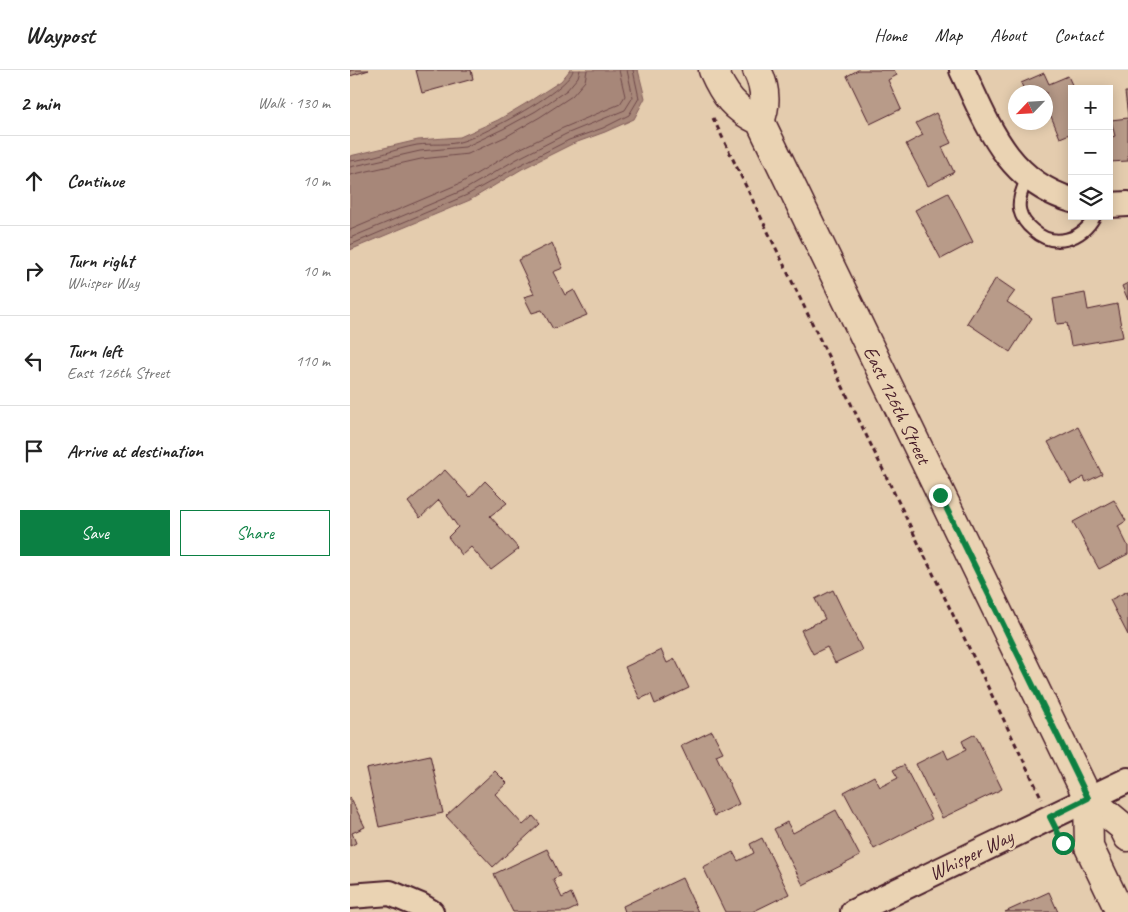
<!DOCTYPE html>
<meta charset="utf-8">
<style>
:root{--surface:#fff;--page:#f2f2f2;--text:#222;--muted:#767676;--line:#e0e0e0;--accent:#0b8043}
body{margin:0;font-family:Caveat,sans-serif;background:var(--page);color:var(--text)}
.controls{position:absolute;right:15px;top:15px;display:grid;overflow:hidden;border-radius:0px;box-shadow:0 2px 12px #0003}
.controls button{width:45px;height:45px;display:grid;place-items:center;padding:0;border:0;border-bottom:1px solid var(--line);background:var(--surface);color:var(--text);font:25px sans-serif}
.compass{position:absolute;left:658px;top:15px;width:45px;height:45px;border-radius:50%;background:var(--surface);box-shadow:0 2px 12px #0003;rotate:245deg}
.stop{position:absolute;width:15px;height:15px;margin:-11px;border:4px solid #0b8043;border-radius:50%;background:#fff}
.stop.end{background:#0b8043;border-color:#fff;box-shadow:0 1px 5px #0008}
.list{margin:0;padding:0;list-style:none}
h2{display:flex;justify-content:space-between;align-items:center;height:65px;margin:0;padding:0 20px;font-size:21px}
h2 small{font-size:16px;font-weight:400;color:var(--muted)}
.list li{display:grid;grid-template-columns:32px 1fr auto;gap:15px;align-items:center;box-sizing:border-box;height:90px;padding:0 20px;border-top:1px solid var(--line)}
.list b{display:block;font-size:19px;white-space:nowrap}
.list p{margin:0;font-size:16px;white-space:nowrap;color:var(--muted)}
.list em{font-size:16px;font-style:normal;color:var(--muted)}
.actions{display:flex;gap:10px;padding:15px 20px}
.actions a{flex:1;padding:11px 0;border:1px solid var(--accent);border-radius:0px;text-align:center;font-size:18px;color:var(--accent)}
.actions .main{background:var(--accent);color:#fff}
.icon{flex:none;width:28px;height:28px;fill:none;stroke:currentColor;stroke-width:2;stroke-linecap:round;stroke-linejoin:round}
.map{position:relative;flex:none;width:778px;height:842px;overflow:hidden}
header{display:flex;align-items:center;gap:30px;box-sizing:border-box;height:70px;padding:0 25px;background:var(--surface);border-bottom:1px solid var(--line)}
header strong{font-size:24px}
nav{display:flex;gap:28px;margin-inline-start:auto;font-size:18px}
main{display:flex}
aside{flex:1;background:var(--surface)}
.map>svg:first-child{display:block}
</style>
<header>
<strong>Waypost</strong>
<nav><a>Home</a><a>Map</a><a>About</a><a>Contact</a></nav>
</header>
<main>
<aside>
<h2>2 min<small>Walk · 130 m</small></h2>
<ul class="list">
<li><svg class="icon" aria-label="ahead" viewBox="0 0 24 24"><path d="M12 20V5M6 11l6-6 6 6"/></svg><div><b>Continue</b></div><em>10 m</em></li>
<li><svg class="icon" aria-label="right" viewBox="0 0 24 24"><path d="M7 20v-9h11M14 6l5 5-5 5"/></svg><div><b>Turn right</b><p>Whisper Way</p></div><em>10 m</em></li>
<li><svg class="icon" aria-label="left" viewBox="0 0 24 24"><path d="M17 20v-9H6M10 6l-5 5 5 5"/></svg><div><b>Turn left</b><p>East 126th Street</p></div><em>110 m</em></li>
<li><svg class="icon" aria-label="arrive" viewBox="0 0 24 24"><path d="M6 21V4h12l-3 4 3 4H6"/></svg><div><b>Arrive at destination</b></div></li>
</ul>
<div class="actions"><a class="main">Save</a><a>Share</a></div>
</aside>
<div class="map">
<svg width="778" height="842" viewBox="0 0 778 842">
<rect width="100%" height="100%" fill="#e4ccae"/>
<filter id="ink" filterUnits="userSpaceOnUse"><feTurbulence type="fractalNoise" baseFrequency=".02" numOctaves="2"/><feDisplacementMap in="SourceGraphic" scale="10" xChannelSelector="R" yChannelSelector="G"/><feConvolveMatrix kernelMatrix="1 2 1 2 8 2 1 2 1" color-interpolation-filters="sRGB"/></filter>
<g filter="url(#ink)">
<!-- water -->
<path fill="#a78779" stroke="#825d5a" d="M220,0H288L295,28L284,49L255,62L222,74L172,99L120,130L0,180V86L68,70L110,67L148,50L180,31L211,11Z"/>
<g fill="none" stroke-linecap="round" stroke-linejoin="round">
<!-- shore -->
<g stroke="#6f494a" stroke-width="1">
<path d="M0,91C22,89 45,79 67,75C82,73 99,76 113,71C133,65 221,19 223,0"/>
<path d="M0,97L70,81L115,77L153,59L186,41L217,20L228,7L230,0"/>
<path d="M0,105L71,89L118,84L157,66L190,47L222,26L235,11L237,0"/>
<path d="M0,160L111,113L163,82L213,58L270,34L275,26L269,0"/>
<path d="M0,168L114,120L167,89L216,64L275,40L283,27L277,0"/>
<path d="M0,175L117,125L170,95L219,70L253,58L279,45L289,28L283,0"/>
</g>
</g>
<!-- building -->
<g fill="#b89b89" stroke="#4a1f2b">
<path d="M0,0H19L0,6Z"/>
<path d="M66,0H121L123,9L72,23Z"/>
<path d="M508,0H544L547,5L538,10L551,39L520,54L497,6Z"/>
<path d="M694,3L699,14L718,6L724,19H722V63L710,68L698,39L696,40V22H675L671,13Z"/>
<path d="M775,22H778V47Z"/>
<path d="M586,43L601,73L592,77L604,102L578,116L556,74L573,65L566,53Z"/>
<path d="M778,48V91L759,92V68L765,66L761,50Z"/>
<path d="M598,123L623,172L591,189L565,140Z"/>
<path d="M202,173L213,198L203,202L215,225L224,220L237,245L203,259L192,240L182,243L174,227L184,224L168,190Z"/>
<path d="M646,208L665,221L657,232L682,248L660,282L617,253Z"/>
<path d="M778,213V230L772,216Z"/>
<path d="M735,223L738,240L767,234L773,267L721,276L717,253L707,254L703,229Z"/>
<path d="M728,357L752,404L736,412L734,407L721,414L698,372Z"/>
<path d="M95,400L120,427L135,411L157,433L140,446L169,479L141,500L121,477L112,485L98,467L108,457L89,430L70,448L58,432Z"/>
<path d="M764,430L776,451L768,456L778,476V484L749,499L723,452Z"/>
<path d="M483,520L512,580L485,593L477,577L463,584L451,560L475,549L465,529Z"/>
<path d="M778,521V565L760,530Z"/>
<path d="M311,580L317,593L325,589L339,618L305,634L301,624L290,629L275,597Z"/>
<path d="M362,661L373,682L366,685L389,734L364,746L331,676Z"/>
<path d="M625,664L652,719L592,748L566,694L594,680L598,689L616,680L612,671Z"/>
<path d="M80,685L93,743L29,757L16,699Z"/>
<path d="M554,695L582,749L524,779L494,722L524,706L530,717L548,708L543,700Z"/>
<path d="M145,701L157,713L145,724L173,755L183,746L190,754L143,797L96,746Z"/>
<path d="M0,727L15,757L2,763L6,773L0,776Z"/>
<path d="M486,740L510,786L453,815L424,759L437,752L443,763Z"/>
<path d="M412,768L439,824L402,842H375L353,797L383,782L388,791L404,783L400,774Z"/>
<path d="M197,779L210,806L203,809L212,828L221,823L227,837L217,842H163L144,804Z"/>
<path d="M332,808L348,842H275L273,836Z"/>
<path d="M699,822L708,842H655Z"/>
</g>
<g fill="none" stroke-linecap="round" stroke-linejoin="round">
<defs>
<path id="service" d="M677,108C673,118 667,131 670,141C672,149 678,156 683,160C704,179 732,170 745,146"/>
<g id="minor">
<path d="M612,0C638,55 657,111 722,130"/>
<path d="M759,135L778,134"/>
<path d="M0,826L40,823L71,836L81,842"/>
<path d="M503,842L778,710"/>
</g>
<g id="secondary">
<path d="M363,0C374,25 384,39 410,51L738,728L773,757L778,767"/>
<path d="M407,0C415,16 417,34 410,51"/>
<path d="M738,728L739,777L770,842"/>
</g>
</defs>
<!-- service casing -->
<use href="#service" stroke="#4a1f2b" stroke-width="15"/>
<!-- minor casing -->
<use href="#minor" stroke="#4a1f2b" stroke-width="28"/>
<!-- secondary casing -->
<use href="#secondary" stroke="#4a1f2b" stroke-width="31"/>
<!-- path -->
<path stroke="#4a1f2b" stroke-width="3" stroke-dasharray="5 4" stroke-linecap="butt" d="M363,48L692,729"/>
<!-- service -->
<use href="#service" stroke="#ead3b3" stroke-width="11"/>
<!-- minor -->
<use href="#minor" stroke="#ead3b3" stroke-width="24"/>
<!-- secondary -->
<use href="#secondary" stroke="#ead3b3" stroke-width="28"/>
</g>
</g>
<g fill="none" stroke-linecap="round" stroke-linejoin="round" filter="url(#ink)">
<!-- route -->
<path stroke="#0b8043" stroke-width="6" d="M590,425L738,728L700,747L713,773"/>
</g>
<g text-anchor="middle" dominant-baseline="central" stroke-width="5" stroke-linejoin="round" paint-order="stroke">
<!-- street labels -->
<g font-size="20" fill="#4a1f2b" stroke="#ead3b3">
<text transform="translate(547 335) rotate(64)">East 126th Street</text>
<text transform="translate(621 785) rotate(-26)">Whisper Way</text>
</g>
</g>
</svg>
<div class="controls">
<button>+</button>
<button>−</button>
<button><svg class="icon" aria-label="layers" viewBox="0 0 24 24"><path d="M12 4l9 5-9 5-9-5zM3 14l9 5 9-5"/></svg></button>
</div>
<svg class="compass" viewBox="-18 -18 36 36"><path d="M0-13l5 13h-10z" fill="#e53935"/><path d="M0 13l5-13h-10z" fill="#767676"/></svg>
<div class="stop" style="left:713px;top:773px"></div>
<div class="stop end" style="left:590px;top:425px"></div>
</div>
</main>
